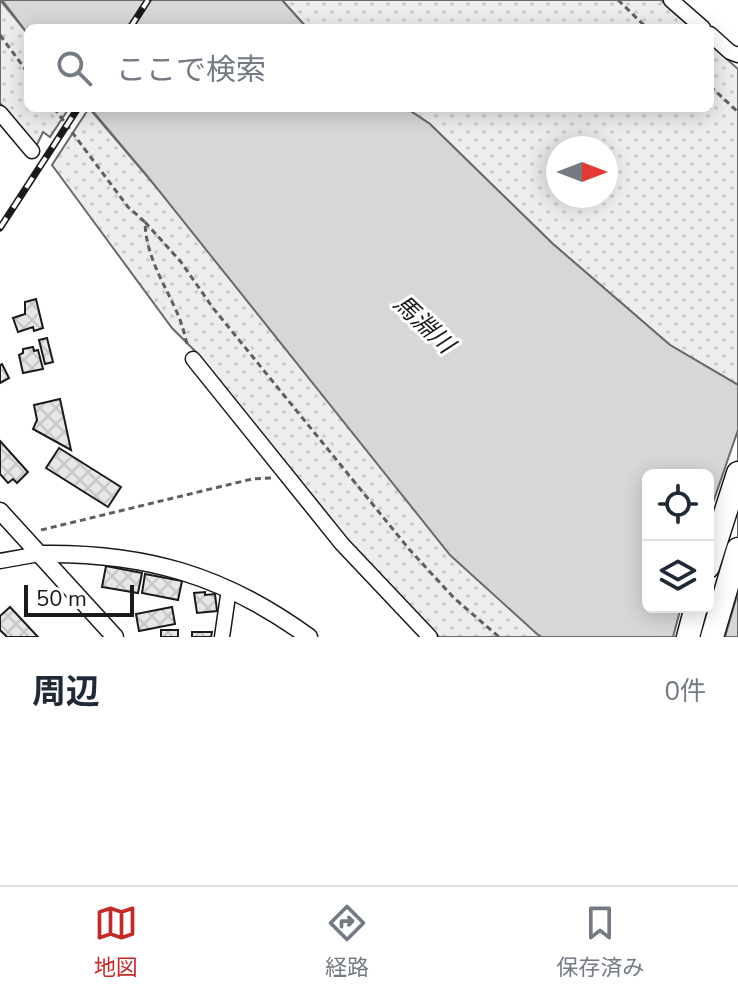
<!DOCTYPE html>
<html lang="ja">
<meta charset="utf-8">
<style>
:root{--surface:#fff;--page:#f2f2f3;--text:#1f2937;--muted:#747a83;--line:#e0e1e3;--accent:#c62828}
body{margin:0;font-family:"Nunito Sans","Noto Sans JP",sans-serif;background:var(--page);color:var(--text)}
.controls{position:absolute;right:24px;bottom:24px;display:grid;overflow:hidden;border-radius:12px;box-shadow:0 4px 20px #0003}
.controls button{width:72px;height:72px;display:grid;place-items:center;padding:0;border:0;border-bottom:2px solid var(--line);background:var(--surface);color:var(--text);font:40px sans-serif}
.compass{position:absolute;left:546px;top:136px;width:72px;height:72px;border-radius:50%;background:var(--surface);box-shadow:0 4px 20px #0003;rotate:90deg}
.scale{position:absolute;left:24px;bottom:20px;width:110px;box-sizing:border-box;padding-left:8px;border:4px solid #1a1a1a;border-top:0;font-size:22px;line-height:28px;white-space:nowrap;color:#1a1a1a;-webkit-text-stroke:6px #fff;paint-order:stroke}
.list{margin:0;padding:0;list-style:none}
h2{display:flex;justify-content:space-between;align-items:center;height:104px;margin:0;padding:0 32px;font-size:34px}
h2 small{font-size:26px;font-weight:400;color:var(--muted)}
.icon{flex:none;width:44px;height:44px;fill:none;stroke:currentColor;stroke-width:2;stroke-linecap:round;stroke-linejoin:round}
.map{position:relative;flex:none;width:738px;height:637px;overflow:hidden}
.search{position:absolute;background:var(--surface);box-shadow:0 4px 20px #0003;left:24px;right:24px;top:24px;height:88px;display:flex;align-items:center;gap:20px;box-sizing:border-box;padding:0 28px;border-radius:12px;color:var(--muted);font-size:30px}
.sheet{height:248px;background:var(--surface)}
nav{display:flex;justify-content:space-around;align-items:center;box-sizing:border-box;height:112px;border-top:2px solid var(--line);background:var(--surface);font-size:22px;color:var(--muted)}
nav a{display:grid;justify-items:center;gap:4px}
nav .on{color:var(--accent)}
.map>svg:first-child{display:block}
</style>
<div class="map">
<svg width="738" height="637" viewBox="0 0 738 637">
<defs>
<pattern id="grass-dots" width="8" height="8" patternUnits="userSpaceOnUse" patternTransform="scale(2)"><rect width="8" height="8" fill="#ededed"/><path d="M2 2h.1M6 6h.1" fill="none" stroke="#cbcbcb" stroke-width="1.8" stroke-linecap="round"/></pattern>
<pattern id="building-cross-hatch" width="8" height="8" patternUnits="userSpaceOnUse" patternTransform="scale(2)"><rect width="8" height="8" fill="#e6e6e6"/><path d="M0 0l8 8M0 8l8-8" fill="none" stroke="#c5c5c5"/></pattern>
</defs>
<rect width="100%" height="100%" fill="#fff"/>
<!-- grass -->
<g fill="url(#grass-dots)" stroke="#6a6a6a" stroke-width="2" fill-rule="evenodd">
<path d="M0,0L28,34V108H69L50,137L43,132L36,147L0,103Z"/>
<path d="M282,0H661L692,28H307Z"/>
<path d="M710,44L738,69V385L670,345L553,244L430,124L406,108H710ZM558,148H606V196H558Z"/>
<path d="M89,108L537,634L542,637H439L347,542L197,353L172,328L52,165Z"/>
</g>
<!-- water -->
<g fill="#d7d7d7" stroke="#6a6a6a" stroke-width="2" fill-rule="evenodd">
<path d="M2,0H282L307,28H28V34Z"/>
<path d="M90,108H406L430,124L553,244L670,345L738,385V637H542L537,634L450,555L148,177ZM648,475H708V607H648Z"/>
</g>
<!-- pier -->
<path fill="#fff" stroke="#6a6a6a" stroke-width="2" d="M738,430V592L725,637H673L681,607H708V517Z"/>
<!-- building -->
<g fill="url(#building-cross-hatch)" stroke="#1a1a1a" stroke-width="2">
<path d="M36,299L43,328L34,331L33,327L18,332L13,318L25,314V302Z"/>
<path d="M47,338L53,362L45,364L39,340Z"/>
<path d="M33,347L34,351L38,350L43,369L23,373L19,355L23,353V349Z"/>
<path d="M2,364L9,378L0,383V365Z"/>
<path d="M60,399L71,450L33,429L37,420L34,405Z"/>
<path d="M0,441L28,472L17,483L13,479L8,483L0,474Z"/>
<path d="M59,448L121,487L108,507L46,468Z"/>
<path d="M106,566L142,573L138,593L102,587Z"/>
<path d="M145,574L182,581L178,600L142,593Z"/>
<path d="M205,592V595L215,594L217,611L197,613L194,593Z"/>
<path d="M10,607L38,637H7L0,630V616Z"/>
<path d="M172,607L175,624L139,631L136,614Z"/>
<rect x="161" y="630" width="17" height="7"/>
<path d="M192,632H212L211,637H192Z"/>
</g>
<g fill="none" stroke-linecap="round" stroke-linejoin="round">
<defs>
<g id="minor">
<path d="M671,0L703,28"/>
<path d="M710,34L730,52L738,55"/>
<path d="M0,113L32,151"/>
<path d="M193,359L342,544L430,637"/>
<path d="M0,561L39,554"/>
<path d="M222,637L229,589"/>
</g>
<g id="tertiary">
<path d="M0,511L115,637"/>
<path d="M39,554C144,552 224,575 309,637"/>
</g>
<g id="trunk">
<path d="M708,567L738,473"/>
<path d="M688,637L696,607"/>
<path d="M712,637L738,549"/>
</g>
</defs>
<!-- minor casing -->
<use href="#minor" stroke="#1a1a1a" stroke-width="17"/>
<!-- tertiary casing -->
<use href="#tertiary" stroke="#1a1a1a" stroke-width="19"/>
<!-- trunk casing -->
<use href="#trunk" stroke="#1a1a1a" stroke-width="25"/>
<!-- path -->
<g stroke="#5f5f5f" stroke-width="3" stroke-dasharray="6 4" stroke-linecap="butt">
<path d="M618,0L647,28"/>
<path d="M0,35L28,73"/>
<path d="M710,86L738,112"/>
<path d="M54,108L128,207L145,222C146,258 165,284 179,317C183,327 185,337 188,347"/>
<path d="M145,222L181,262L213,308L409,549L454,598L499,637"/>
<path d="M41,530L252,479L271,478"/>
</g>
<!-- minor -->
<use href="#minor" stroke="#fff" stroke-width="14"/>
<!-- tertiary -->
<use href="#tertiary" stroke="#fff" stroke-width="16"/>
<!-- trunk -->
<use href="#trunk" stroke="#fff" stroke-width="22"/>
<defs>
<g id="rail">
<path d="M130,28L148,0"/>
<path d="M0,228L78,108"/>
</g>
</defs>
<!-- rail casing -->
<use href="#rail" stroke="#1a1a1a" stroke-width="7"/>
<!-- rail -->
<use href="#rail" stroke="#fff" stroke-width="4" stroke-dasharray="12" stroke-linecap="butt"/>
</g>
<g text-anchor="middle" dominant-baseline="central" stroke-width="6" stroke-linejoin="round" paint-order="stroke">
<!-- water labels -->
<g font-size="24" font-style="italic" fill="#1a1a1a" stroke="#fff">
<text transform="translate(424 324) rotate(43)">馬淵川</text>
</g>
</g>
</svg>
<div class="controls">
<button><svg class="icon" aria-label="locate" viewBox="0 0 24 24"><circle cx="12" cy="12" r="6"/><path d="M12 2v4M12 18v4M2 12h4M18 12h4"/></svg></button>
<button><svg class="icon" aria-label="layers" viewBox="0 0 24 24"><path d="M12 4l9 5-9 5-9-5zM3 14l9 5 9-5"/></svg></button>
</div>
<svg class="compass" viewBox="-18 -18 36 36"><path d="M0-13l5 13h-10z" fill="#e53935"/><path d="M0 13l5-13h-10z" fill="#747a83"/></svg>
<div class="scale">50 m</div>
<div class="search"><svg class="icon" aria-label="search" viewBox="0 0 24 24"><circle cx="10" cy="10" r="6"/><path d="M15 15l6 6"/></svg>ここで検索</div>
</div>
<section class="sheet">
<h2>周辺<small>0件</small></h2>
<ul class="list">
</ul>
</section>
<nav>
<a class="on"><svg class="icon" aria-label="map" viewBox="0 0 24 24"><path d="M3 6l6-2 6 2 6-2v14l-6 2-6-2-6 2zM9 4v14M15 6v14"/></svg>地図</a>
<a><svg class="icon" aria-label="directions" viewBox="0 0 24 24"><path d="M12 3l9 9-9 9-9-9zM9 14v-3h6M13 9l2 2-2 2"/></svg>経路</a>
<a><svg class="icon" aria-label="saved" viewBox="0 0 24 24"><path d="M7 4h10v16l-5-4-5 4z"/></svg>保存済み</a>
</nav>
